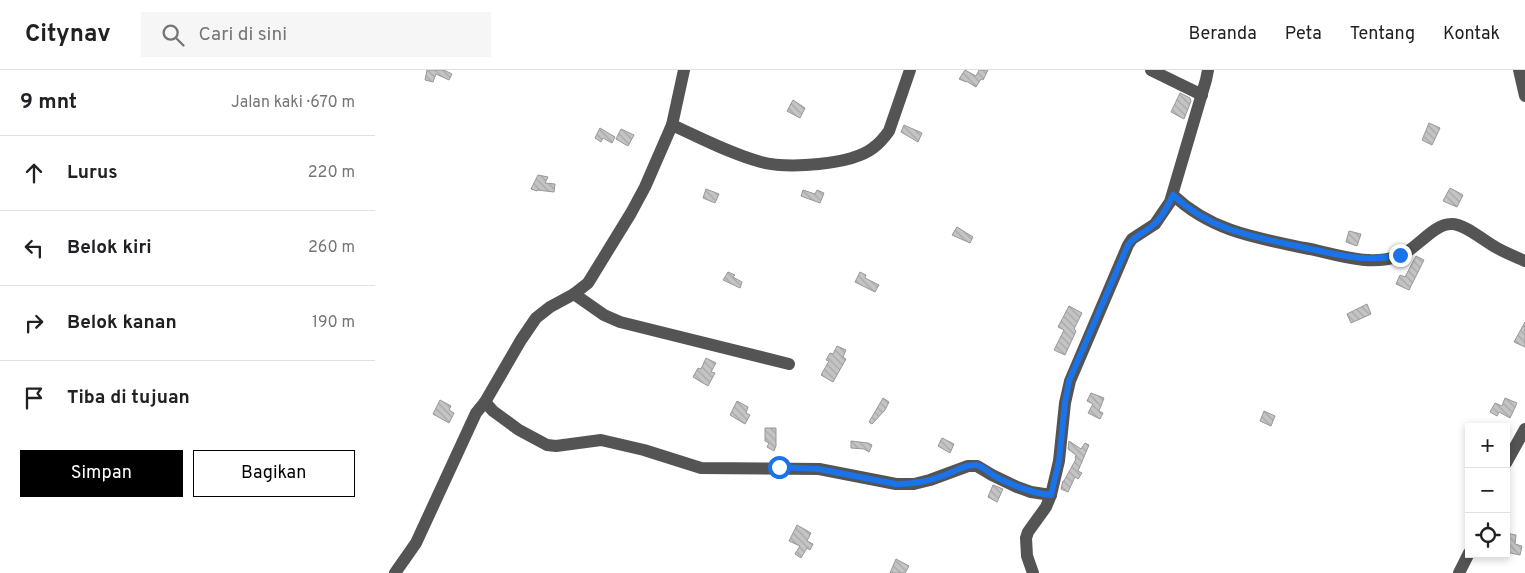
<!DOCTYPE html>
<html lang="id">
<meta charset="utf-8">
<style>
:root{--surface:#fff;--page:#f6f6f6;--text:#202124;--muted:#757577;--line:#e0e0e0;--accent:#000}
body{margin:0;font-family:Overpass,sans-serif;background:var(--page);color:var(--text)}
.controls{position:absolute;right:15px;bottom:15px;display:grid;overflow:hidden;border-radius:0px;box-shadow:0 2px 8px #0003}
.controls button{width:45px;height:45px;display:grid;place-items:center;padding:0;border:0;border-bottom:1px solid var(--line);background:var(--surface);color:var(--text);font:25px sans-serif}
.stop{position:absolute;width:15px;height:15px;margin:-11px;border:4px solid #1a73e8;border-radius:50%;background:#fff}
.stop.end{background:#1a73e8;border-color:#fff;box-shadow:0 1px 5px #0008}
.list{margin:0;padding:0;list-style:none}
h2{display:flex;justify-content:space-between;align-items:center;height:65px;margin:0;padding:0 20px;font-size:21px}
h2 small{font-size:16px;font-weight:400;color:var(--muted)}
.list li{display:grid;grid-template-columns:32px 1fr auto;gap:15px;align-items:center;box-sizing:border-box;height:75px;padding:0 20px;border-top:1px solid var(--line)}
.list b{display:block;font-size:19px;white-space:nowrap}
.list em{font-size:16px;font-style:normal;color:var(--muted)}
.actions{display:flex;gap:10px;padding:15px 20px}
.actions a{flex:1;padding:11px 0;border:1px solid var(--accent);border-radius:0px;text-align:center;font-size:18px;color:var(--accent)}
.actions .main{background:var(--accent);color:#fff}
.icon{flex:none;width:28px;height:28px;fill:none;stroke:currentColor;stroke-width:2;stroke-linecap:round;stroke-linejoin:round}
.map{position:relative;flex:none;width:1150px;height:503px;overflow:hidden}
header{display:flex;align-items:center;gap:30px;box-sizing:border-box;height:70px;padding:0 25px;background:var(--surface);border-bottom:1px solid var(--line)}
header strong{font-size:24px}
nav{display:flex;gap:28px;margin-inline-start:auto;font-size:18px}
.search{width:350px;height:45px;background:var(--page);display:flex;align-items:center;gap:12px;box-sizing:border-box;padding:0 18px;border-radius:0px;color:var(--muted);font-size:19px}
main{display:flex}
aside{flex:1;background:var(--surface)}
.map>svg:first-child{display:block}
</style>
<header>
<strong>Citynav</strong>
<div class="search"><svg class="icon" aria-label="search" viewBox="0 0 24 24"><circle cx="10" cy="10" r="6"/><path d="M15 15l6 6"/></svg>Cari di sini</div>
<nav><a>Beranda</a><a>Peta</a><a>Tentang</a><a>Kontak</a></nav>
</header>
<main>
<aside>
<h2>9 mnt<small>Jalan kaki · 670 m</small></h2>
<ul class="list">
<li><svg class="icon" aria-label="ahead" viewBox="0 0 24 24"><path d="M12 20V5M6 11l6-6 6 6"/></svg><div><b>Lurus</b></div><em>220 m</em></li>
<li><svg class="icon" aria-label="left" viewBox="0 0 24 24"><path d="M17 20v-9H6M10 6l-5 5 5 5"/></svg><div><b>Belok kiri</b></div><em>260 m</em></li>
<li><svg class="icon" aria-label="right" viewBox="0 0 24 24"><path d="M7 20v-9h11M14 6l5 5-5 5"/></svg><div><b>Belok kanan</b></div><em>190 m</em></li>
<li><svg class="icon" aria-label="arrive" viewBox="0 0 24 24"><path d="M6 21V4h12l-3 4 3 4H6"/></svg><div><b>Tiba di tujuan</b></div></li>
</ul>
<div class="actions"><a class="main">Simpan</a><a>Bagikan</a></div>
</aside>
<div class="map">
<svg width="1150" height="503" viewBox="0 0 1150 503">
<defs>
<pattern id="building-back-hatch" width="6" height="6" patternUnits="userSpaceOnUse" patternTransform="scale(1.25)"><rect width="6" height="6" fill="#c4c4c4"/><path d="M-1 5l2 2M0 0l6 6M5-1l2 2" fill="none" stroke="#a7a7a7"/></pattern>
</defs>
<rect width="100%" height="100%" fill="#fff"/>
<!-- building -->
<g fill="url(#building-back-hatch)" stroke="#989898">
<path d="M52,0H69L77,4L74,10L61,4L58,12L50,10Z"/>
<path d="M590,0L601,6L604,0H613L608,10L606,9L601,17L591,11V12L584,9Z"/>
<path d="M805,23L815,28L816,31L809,49L796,42Z"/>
<path d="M418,30L430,38L425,48L412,41Z"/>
<path d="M1054,53L1065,58L1057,75L1047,70Z"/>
<path d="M529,55L547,63L543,72L526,62Z"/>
<path d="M225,58L240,67L237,73L228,68L226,72L220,68Z"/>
<path d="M246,59L259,65L253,76L241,69Z"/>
<path d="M163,105L173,107L170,113L180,114L179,122L162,120V121L156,119Z"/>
<path d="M1075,118L1088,125L1082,137L1068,131Z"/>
<path d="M331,119L344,124L340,133L328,128Z"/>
<path d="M428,120L440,124L442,120L449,123L445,133L426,126Z"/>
<path d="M582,157L598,167L595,173L577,165Z"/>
<path d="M974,161L986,164L982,176L971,172Z"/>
<path d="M1041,186L1049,190L1034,220L1021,214L1025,205L1030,207Z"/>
<path d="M353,202L360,205L358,207L367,212L365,218L348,210Z"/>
<path d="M485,202L491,205L490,208L504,215L500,222L480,212Z"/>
<path d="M992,234L996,244L976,253L972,244Z"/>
<path d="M694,236L707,243L699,259L701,261L690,285L679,280L689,260L683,257Z"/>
<path d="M1150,252V277L1139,272Z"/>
<path d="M462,276L471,280L468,287L471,289L458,312L446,305L454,291L451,290L455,283L458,284Z"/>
<path d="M331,288L341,293L336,302L340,303L333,316L318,307L323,298L326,299Z"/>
<path d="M716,323L729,328L724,341L728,343L725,349L713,343L718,334L712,331Z"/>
<path d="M508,328L514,332L510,340L497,354L494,352Z"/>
<path d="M1130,328L1142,333L1135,348L1124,342L1122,346L1115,342L1120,333L1127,336Z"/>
<path d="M65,330L76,336L74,340L79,343L74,353L58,344Z"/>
<path d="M362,331L373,337L371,343L375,345L370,354L355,345Z"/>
<path d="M889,341L900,346L896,356L885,351Z"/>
<path d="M390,358H401V376L399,381L392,377L394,373L390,371Z"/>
<path d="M567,368L579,374L575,383L563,376Z"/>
<path d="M476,371L493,373L497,375L494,382L489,379L476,378Z"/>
<path d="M694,371L706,379L710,373L714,375L703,401L707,403L703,409L700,407L693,422L686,419L688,411H689L701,389L700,388L701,385L693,379Z"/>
<path d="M618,415L628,419L622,432L613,427Z"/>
<path d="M422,455L436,463L432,471L438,474L435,480L432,478L426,488L420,484L425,476L414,471Z"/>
<path d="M1131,463L1141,465L1140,474L1147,476L1145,485L1131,482Z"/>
<path d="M521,489L534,496L530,503H515Z"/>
</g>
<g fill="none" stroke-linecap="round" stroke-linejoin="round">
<!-- minor -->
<g stroke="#545454" stroke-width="12">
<path d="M776,0L827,25"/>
<path d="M1144,0L1150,26"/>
<path d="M297,55C326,68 356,84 386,92C413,99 476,95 498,78C505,73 509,68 514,61L535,0"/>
<path d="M798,125C836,161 881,168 930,178C961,184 993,197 1024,186C1041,180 1058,154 1076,154C1089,153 1110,172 1122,178C1131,183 1141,187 1150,191"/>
<path d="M199,224L229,245L245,252L414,294"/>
<path d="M110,332L118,341L144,360L172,375L181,376L226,370L269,380L326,398L444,399L521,414H539L555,410L593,396H602L617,405L642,417L656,422L676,425"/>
<path d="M1131,393L1150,359"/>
<path d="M20,503L41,473L101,343L110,332L146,270L161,248L175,237L199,224L213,213L256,143L270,117L297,55L309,0"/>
<path d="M658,503L652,486L651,468L653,462L671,437L676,425L684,391L690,333L695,311L753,175L757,169L780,154L795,132L831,10L833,0"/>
<path d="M1084,503L1094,483"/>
</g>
</g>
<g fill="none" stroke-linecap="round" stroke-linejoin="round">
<!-- route -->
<path stroke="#1a73e8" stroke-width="6" d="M404,397L444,399L521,414C537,414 552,412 567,406C578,403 589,394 601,395C608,396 614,403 621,407C639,416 656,423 676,425L684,391L690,333L694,311L753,175C760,165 770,163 778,155C787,148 793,135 798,125C837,162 881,167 931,178C965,185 990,193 1025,185"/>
</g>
</svg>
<div class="controls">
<button>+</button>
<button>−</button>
<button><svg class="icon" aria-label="locate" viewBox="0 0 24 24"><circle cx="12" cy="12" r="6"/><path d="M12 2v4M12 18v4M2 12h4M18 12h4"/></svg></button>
</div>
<div class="stop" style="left:404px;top:397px"></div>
<div class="stop end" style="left:1025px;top:185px"></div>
</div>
</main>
